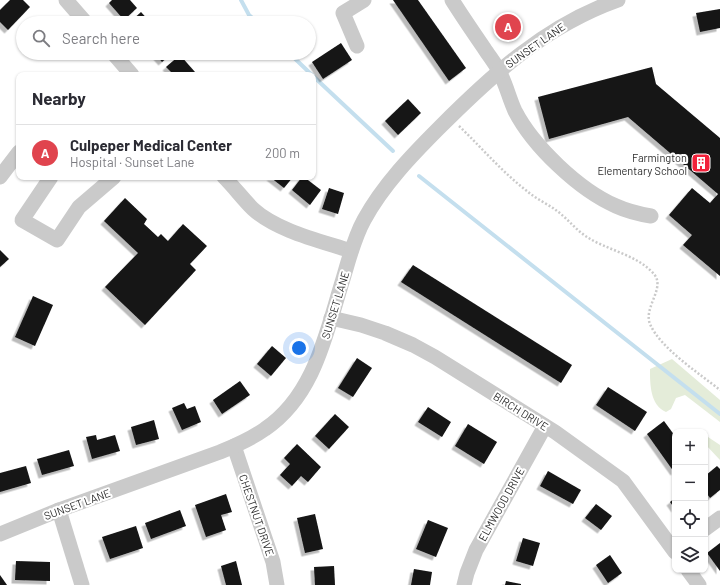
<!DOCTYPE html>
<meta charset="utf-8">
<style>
:root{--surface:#fff;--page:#f7f7f7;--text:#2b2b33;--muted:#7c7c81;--line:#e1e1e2;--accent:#f2213a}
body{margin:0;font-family:Barlow,sans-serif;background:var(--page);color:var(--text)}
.controls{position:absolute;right:12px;bottom:12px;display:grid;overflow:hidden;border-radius:8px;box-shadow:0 1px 3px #0004}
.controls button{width:36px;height:36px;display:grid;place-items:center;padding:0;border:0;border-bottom:1px solid var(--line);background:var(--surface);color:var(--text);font:20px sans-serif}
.you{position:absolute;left:299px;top:348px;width:14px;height:14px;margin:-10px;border:3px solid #fff;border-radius:50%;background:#1a73e8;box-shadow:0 0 0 6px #1a73e833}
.badge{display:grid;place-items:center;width:26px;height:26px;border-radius:50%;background:var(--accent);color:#fff;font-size:13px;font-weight:700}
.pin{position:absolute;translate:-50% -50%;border:2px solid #fff;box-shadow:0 1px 4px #0006}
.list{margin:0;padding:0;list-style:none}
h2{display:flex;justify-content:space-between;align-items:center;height:52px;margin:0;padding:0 16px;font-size:17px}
h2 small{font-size:13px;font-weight:400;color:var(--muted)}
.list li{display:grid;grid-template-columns:26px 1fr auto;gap:12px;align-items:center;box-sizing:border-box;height:56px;padding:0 16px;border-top:1px solid var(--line)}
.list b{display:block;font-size:15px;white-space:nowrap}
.list p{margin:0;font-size:13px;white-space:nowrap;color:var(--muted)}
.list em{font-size:13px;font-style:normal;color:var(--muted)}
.icon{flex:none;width:22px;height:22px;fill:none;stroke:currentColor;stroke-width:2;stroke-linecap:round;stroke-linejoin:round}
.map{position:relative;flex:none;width:720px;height:585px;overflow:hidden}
.search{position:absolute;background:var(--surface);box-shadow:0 1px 3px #0004;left:16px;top:16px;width:300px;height:44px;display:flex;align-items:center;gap:10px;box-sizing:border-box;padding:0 14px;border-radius:22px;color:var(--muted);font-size:15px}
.panel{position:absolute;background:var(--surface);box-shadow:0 1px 3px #0004;left:16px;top:72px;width:300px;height:108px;border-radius:8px}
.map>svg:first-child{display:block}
</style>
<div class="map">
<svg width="720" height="585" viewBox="0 0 720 585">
<defs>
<filter id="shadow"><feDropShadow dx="-3.5" dy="3.5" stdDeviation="0" flood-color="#0004"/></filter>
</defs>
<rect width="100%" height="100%" fill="#fff"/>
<!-- green -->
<g fill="#e4ecd9">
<path d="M672,359L720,400V422L685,395L676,398L671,409L666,412C650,405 650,384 650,369Z"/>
<path d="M705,435L720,445V460L705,444Z"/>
</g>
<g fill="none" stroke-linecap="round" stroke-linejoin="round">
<!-- stream -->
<g stroke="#c4dfee" stroke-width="4">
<path d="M241,0L249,15L258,23"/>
<path d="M289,53L312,75"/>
<path d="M313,76L393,151"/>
<path d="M419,176L720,414"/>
</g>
</g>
<!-- building -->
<g fill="#141414" filter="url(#shadow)">
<path d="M10,0H23L30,7L8,30L0,22V10Z"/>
<path d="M112,0H130L137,8L124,20L109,3Z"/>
<path d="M393,0H418L466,68L449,81Z"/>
<path d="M720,9V28L700,32L696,13Z"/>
<path d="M141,12L151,23H129Z"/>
<path d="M341,43L352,60L323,79L312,62Z"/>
<path d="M154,53H172L162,62Z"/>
<path d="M180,55L195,72L191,75H174L166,67Z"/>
<path d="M652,67L656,84L720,138V276L683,245L692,235L669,215L692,188L710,203L718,194L628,117L549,139L538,97Z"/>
<path d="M408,99L421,113L398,135L385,121Z"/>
<path d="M270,177H293L284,188Z"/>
<path d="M302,177H304L321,190L310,205L292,190Z"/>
<path d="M329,188L344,193L338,214L322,209Z"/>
<path d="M125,198L147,219L144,224L158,237L161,234L168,241L183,224L207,246L190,264L196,270L145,325L105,287L138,253L104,221Z"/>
<path d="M0,250L9,259L0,267Z"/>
<path d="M413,265L572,365L561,383L401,282Z"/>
<path d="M33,296L53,305L35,346L15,337Z"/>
<path d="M272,346L286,358L271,376L257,364Z"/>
<path d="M357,358L372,368L353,397L338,388Z"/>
<path d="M240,381L250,395L222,414L213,400Z"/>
<path d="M608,387L647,412L635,431L596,405Z"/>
<path d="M184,403L187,409L195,406L201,422L182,430L172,408Z"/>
<path d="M428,407L451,422L442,437L418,422Z"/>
<path d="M335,414L349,427L329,449L315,436Z"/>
<path d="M154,420L159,439L136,445L131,427Z"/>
<path d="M664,421L675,436V471L674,472L647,434Z"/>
<path d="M468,424L497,442L484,464L455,446Z"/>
<path d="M96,435L97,440L115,435L120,451L92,459L86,437Z"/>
<path d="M297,444L321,467L308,482L301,476L292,486L280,475L290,464L284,458Z"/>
<path d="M69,450L74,466L42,475L37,459Z"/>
<path d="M26,466L31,483L0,492V473Z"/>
<path d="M717,466L720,469V490L710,498L705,491V476Z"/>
<path d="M548,471L581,490L573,504L540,486Z"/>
<path d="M226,494L232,512L221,515L226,530L206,537L195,505Z"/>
<path d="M675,498V509L670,502Z"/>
<path d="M596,504L612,516L601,530L585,518Z"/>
<path d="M180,510L186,526L151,539L145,523Z"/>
<path d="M315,514L323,549L305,553L297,518Z"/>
<path d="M428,520L448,528L436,557L416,549Z"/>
<path d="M136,526L143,548L110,559L102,537Z"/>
<path d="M523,538L540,543L533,566L516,561Z"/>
<path d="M720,543V571L707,553Z"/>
<path d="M610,555L622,573L608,583L596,565Z"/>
<path d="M16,561L50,562V581L15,580Z"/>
<path d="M236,561L242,585H226L221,566Z"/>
<path d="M334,566L335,585H315L314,567Z"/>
<path d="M414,569L432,572L430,585H411Z"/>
<path d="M0,575L7,585H0Z"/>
<path d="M506,581L521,584V585H505Z"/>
</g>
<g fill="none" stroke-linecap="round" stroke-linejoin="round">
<!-- path -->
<path stroke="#cacaca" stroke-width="2.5" stroke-dasharray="2 2" stroke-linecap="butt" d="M459,126C482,148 502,172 527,191C536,199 548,204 557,211C568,219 576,230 587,237C607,250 637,255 653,273C667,287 643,307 650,324C660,348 700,374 720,390"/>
<!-- minor -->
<g stroke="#cacaca" stroke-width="15">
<path d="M66,0L86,23"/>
<path d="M452,0C462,16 473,32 484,48C489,56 495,63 499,71C506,84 509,98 515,111C533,146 579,190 616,206C627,211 639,214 651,216"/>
<path d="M357,46L343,13L364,0"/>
<path d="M113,53L132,75"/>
<path d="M0,177L19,152"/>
<path d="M51,177L22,220L57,240L79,207L114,177"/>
<path d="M224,177C234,187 243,199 253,209C277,231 321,241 351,251"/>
<path d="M331,318L361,325L385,333L413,345L435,357L555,432L623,481L675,552"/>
<path d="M234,446L273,562L277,585"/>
<path d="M59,510L82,585"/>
<path d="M705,529L720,518"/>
<path d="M0,534L59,510L220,452C235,446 251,439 265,429C315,395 326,333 343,279C349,259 354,238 364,220C383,185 412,155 440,127C493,74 545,26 618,0"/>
<path d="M688,570L699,585"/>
<path d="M464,585L467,573L476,550L545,426"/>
</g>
</g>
<!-- icons -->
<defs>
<symbol id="building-square" viewBox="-11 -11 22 22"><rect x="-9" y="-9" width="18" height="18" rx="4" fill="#f2213a" stroke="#fff"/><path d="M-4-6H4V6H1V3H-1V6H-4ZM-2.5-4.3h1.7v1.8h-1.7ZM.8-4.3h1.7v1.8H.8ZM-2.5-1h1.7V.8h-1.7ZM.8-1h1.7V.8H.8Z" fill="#fff"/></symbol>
</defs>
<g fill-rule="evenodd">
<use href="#building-square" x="690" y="152" width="22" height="22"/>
</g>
<g text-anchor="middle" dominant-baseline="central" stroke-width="4" stroke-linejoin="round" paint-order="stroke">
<!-- street labels -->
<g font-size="11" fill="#2d2d2d" stroke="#fff">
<text transform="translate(535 45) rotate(-35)">SUNSET LANE</text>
<text transform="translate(335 305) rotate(-73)">SUNSET LANE</text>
<text transform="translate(521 411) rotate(32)">BIRCH DRIVE</text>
<text transform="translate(77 504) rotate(-20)">SUNSET LANE</text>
<text transform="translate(501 504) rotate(-61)">ELMWOOD DRIVE</text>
<text transform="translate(257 515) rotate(71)">CHESTNUT DRIVE</text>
</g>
<!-- poi labels -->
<g font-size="11" fill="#2d2d2d" stroke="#fff" text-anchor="end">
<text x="687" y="157">Farmington<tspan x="687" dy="13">Elementary School</tspan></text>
</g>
</g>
</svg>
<div class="controls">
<button>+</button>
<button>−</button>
<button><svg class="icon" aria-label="locate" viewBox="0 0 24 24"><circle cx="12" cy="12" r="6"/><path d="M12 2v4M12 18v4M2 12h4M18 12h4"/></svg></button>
<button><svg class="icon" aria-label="layers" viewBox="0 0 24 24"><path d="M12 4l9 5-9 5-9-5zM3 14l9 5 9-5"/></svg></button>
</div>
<div class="you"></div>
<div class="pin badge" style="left:508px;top:27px;background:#e0444e">A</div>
<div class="search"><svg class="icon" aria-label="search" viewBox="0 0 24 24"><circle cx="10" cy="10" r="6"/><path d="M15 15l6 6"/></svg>Search here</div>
<section class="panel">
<h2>Nearby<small></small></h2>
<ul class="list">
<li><span class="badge" style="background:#e0444e">A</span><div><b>Culpeper Medical Center</b><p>Hospital · Sunset Lane</p></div><em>200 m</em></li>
</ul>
</section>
</div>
